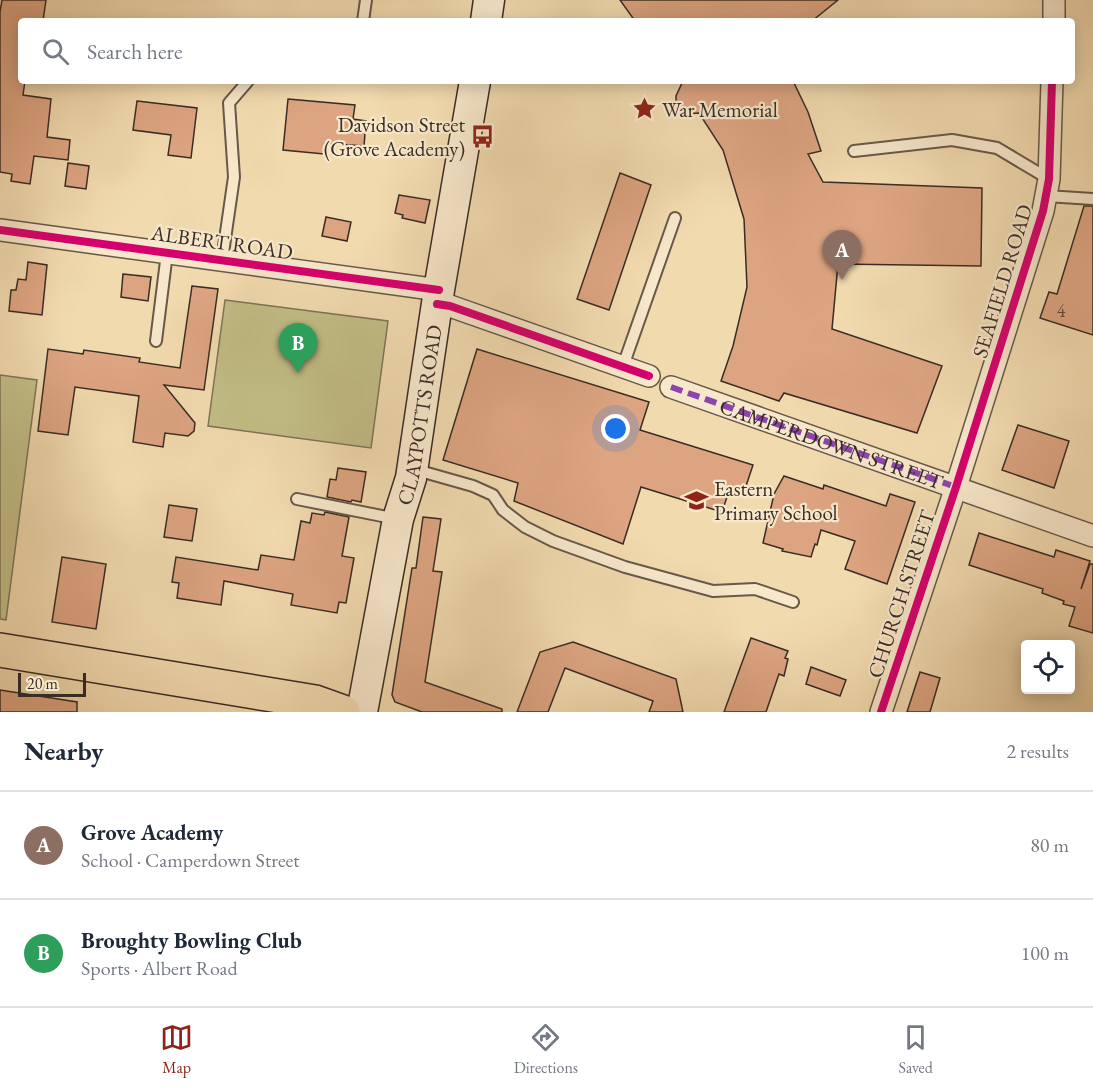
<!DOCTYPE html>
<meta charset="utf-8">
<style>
:root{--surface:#fff;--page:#f6f6f7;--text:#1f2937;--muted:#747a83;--line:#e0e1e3;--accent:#8f2418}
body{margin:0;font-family:"EB Garamond",serif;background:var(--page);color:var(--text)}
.controls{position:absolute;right:18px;bottom:18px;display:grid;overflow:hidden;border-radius:6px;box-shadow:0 3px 15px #0003}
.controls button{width:54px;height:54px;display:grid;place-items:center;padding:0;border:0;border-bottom:2px solid var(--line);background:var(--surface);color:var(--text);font:30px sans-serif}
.scale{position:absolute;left:18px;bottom:15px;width:68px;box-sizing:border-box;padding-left:6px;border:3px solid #392c25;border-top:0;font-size:16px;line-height:21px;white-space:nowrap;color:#392c25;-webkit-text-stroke:4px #f7e7cb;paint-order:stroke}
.you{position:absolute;left:616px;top:429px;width:21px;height:21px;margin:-15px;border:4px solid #fff;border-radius:50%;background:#1a73e8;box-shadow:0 0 0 9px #1a73e833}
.badge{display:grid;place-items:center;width:39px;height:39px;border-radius:50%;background:var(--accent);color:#fff;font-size:20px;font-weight:700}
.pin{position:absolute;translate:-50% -50px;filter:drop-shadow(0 2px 3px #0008)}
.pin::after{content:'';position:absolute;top:32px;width:21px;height:18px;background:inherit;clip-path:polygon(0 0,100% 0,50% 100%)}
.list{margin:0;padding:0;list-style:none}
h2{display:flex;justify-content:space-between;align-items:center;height:78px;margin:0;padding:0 24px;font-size:26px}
h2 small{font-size:20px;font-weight:400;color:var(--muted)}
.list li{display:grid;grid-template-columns:39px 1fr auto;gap:18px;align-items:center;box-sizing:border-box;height:108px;padding:0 24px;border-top:2px solid var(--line)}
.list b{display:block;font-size:22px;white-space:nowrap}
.list p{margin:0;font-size:20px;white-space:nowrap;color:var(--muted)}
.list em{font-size:20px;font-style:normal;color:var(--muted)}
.icon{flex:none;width:33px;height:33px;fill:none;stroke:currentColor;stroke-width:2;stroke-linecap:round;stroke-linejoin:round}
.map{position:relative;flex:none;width:1093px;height:712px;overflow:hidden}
.search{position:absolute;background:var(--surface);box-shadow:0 3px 15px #0003;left:18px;right:18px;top:18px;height:66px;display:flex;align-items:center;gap:15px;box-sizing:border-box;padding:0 21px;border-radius:6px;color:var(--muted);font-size:22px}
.sheet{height:294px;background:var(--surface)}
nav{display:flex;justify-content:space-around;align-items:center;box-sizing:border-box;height:84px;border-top:2px solid var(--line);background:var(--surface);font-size:16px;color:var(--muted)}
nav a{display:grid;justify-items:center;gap:3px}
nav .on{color:var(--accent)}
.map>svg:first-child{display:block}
</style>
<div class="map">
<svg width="1093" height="712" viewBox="0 0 1093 712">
<rect width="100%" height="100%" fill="#f2daaf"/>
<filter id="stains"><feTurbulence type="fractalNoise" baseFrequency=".00333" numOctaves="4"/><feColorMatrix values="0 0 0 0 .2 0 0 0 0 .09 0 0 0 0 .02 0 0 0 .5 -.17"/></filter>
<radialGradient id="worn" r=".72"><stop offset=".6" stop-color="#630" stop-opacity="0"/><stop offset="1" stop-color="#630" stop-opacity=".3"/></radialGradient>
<!-- green -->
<g fill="#c2bd86" stroke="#7e7456" stroke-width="1.5">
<path d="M225,300L388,321L371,448L208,426Z"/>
<path d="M0,375L37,380L6,620L0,619Z"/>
</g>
<!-- building -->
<g fill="#dda481" stroke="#392c25" stroke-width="1.5">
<path d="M2,0H46L43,21H21V81H25L23,95L51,99L47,137L70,140L68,160L34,156L30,184L11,181L12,174L0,172V12Z"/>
<path d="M620,0H838L812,21H635Z"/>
<path d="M683,81H793L808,112L821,151L808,154L823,182L982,188L981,266L838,264L832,329L942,366L917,433L784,393L779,401L721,381L733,346L747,287L744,219L723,150L699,113L685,114L676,107V96Z"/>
<path d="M288,99L355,105L353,119L366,121L364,146L325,143L324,154L283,150Z"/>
<path d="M137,101L197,108L191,158L168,155L171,135L133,130Z"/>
<path d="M68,163L89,166L86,189L65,186Z"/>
<path d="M620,173L651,185L609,310L577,299Z"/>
<path d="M399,195L430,200L425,223L402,218L403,215L395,213Z"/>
<path d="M1084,206H1093V335L1040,318L1049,292L1057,294Z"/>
<path d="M326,217L351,222L347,241L322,236Z"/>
<path d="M28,262L47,265L42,315L9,311L11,290H16L18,279L26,280Z"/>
<path d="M123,274L151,277L148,301L121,297Z"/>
<path d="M192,286L218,289L204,390L164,385L195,423L194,431L188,436L165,433L163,447L133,442L139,396L75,387L68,435L38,431L48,349L83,354L84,350L140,358L139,362L180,368Z"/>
<path d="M477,349L649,402L640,430L753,465L744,492L730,488L722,512L641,487L623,544L514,501L518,483L443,460Z"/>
<path d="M1018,425L1069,441L1054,488L1002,470Z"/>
<path d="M338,468L366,472L361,502L352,500L351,502L327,497L330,479L336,480Z"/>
<path d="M784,476L823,489L824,485L886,506L890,494L915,502L887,584L845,569L855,541L821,530L817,545L815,544L811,557L782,551L783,549L763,543L774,494Z"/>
<path d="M169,505L197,509L192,541L164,537Z"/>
<path d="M325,512L349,517L342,556L354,558L346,603L339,602L337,613L291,605L293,594L224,581L221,605L177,598L179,583L172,582L176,557L258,570L261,555L294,560L301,521L310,523L312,513L324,515Z"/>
<path d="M423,517L441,519L433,571L442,572L425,682L502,709V712H422L395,702L392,695L412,568H416Z"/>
<path d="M979,533L1054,557L1056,550L1090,561L1081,589L1090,564H1093V633L1069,626L1075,607L1063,604L1064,601L1042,593L1043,589L969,565Z"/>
<path d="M62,557L106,564L96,629L52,622Z"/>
<path d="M751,638L788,651L785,658L788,659L784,676L779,674L766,712H724Z"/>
<path d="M573,642L676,679L683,712H649L653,701L565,668L548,712H517L540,652Z"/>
<path d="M811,667L846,680L840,696L806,684Z"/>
<path d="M920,672L940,678L930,712H907Z"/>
<path d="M0,690L77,702V712H0Z"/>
</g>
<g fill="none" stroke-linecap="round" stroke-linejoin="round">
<defs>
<g id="lane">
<path d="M363,21L366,0"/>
<path d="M854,151L952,140L997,148L1049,179"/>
<path d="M1046,196L1093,199"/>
<path d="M222,260L234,177L229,103L248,81"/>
<path d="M156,341L167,253"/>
<path d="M623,366L675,218"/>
<path d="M413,469L473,486L493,495L503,510L525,527L553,541L625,567L713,591L755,589L793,602"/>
<path d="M297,499L397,519"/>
</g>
<g id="street">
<path d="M1054,21V0"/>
<path d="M0,230L439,290"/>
<path d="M437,304L450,306L649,376"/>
<path d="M671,387L1093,536"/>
<path d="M881,712L956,487L1043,211L1049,179L1052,81"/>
</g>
<g id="secondary">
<path d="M486,21L489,0"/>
<path id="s1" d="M362,712L398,519L411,478L439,290L475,81"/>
</g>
<path id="primary" d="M0,650L315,702L343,712"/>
</defs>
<!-- lane casing -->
<use href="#lane" stroke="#675848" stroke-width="14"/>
<!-- street casing -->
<use href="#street" stroke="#675848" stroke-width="24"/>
<!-- secondary casing -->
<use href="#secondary" stroke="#392c25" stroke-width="33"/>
<!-- primary casing -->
<use href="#primary" stroke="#392c25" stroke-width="36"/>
<!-- lane -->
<use href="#lane" stroke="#f7e7cb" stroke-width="10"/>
<!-- street -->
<use href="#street" stroke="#f7e7cb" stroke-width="21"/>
<!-- secondary -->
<use href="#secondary" stroke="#f7e7cb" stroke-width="30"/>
<!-- primary -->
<use href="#primary" stroke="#f2daaf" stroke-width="33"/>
<!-- quiet -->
<path stroke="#8e44ad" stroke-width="6" stroke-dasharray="12 6" stroke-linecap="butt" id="s2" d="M671,387L956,487"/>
<defs>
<g id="cycleway">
<path d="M0,230L439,290"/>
<path d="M437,304L450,306L649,376"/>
<path d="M881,712L956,487L1043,211L1049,179L1052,81"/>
</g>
</defs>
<!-- cycleway casing -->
<use href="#cycleway" stroke="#f7e7cb" stroke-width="11"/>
<!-- cycleway -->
<use href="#cycleway" stroke="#d6006c" stroke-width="8"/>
</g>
<!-- icons -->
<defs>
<symbol id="sight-bare" viewBox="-9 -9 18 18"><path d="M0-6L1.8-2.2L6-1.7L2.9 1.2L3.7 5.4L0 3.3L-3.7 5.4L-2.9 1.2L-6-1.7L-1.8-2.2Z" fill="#8f2418" stroke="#f7e7cb" stroke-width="2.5" paint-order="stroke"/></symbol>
<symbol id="bus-bare" viewBox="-9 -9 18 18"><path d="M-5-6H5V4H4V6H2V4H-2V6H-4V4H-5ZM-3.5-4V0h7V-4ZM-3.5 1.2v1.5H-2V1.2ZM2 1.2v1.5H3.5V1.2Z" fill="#8f2418" stroke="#f7e7cb" stroke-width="2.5" paint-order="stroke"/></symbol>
<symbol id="school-bare" viewBox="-9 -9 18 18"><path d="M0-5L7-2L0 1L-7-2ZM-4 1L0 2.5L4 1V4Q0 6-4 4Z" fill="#8f2418" stroke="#f7e7cb" stroke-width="2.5" paint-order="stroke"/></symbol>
</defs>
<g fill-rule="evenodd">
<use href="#sight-bare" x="628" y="92" width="33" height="33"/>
<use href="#bus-bare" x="466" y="120" width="33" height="33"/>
<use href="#school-bare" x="680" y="484" width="33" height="33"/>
</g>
<g text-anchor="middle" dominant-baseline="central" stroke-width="4.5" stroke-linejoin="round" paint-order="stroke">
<!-- number labels -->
<g font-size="18" fill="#624a3c">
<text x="1061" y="310">4</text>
</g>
<!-- poi labels -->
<g font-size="21" fill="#392c25" stroke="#f7e7cb" text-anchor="start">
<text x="662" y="109">War Memorial</text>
<text x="465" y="124" text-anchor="end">Davidson Street<tspan x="465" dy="24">(Grove Academy)</tspan></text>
<text x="714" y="488">Eastern<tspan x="714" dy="24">Primary School</tspan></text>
</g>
<!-- street labels -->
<g font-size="21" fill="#392c25" stroke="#f7e7cb">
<text transform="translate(222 242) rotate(8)">ALBERT ROAD</text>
<text transform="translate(1002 281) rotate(-73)">SEAFIELD ROAD</text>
<text stroke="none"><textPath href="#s1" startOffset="303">CLAYPOTTS ROAD</textPath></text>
<text stroke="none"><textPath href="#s2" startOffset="170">CAMPERDOWN STREET</textPath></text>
<text transform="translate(901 594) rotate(-72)">CHURCH STREET</text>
</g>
</g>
<rect width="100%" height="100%" filter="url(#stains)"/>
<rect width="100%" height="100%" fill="url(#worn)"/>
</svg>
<div class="controls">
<button><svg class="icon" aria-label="locate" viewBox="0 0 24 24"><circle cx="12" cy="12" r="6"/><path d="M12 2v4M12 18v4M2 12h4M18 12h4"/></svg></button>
</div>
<div class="scale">20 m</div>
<div class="you"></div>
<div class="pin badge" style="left:842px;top:280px;background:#8d6e63">A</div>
<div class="pin badge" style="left:298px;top:373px;background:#2e9e5b">B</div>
<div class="search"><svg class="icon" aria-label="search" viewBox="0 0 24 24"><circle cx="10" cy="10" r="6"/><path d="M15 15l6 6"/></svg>Search here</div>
</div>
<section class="sheet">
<h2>Nearby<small>2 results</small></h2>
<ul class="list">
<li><span class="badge" style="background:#8d6e63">A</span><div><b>Grove Academy</b><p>School · Camperdown Street</p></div><em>80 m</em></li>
<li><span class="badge" style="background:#2e9e5b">B</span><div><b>Broughty Bowling Club</b><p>Sports · Albert Road</p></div><em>100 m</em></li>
</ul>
</section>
<nav>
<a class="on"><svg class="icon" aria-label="map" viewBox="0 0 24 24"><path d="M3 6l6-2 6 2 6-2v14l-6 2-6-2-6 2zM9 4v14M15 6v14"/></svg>Map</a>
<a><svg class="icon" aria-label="directions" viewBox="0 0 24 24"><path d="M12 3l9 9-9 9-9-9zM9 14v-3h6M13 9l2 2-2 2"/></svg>Directions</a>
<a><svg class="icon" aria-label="saved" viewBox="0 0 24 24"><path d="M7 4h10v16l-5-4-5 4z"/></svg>Saved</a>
</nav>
